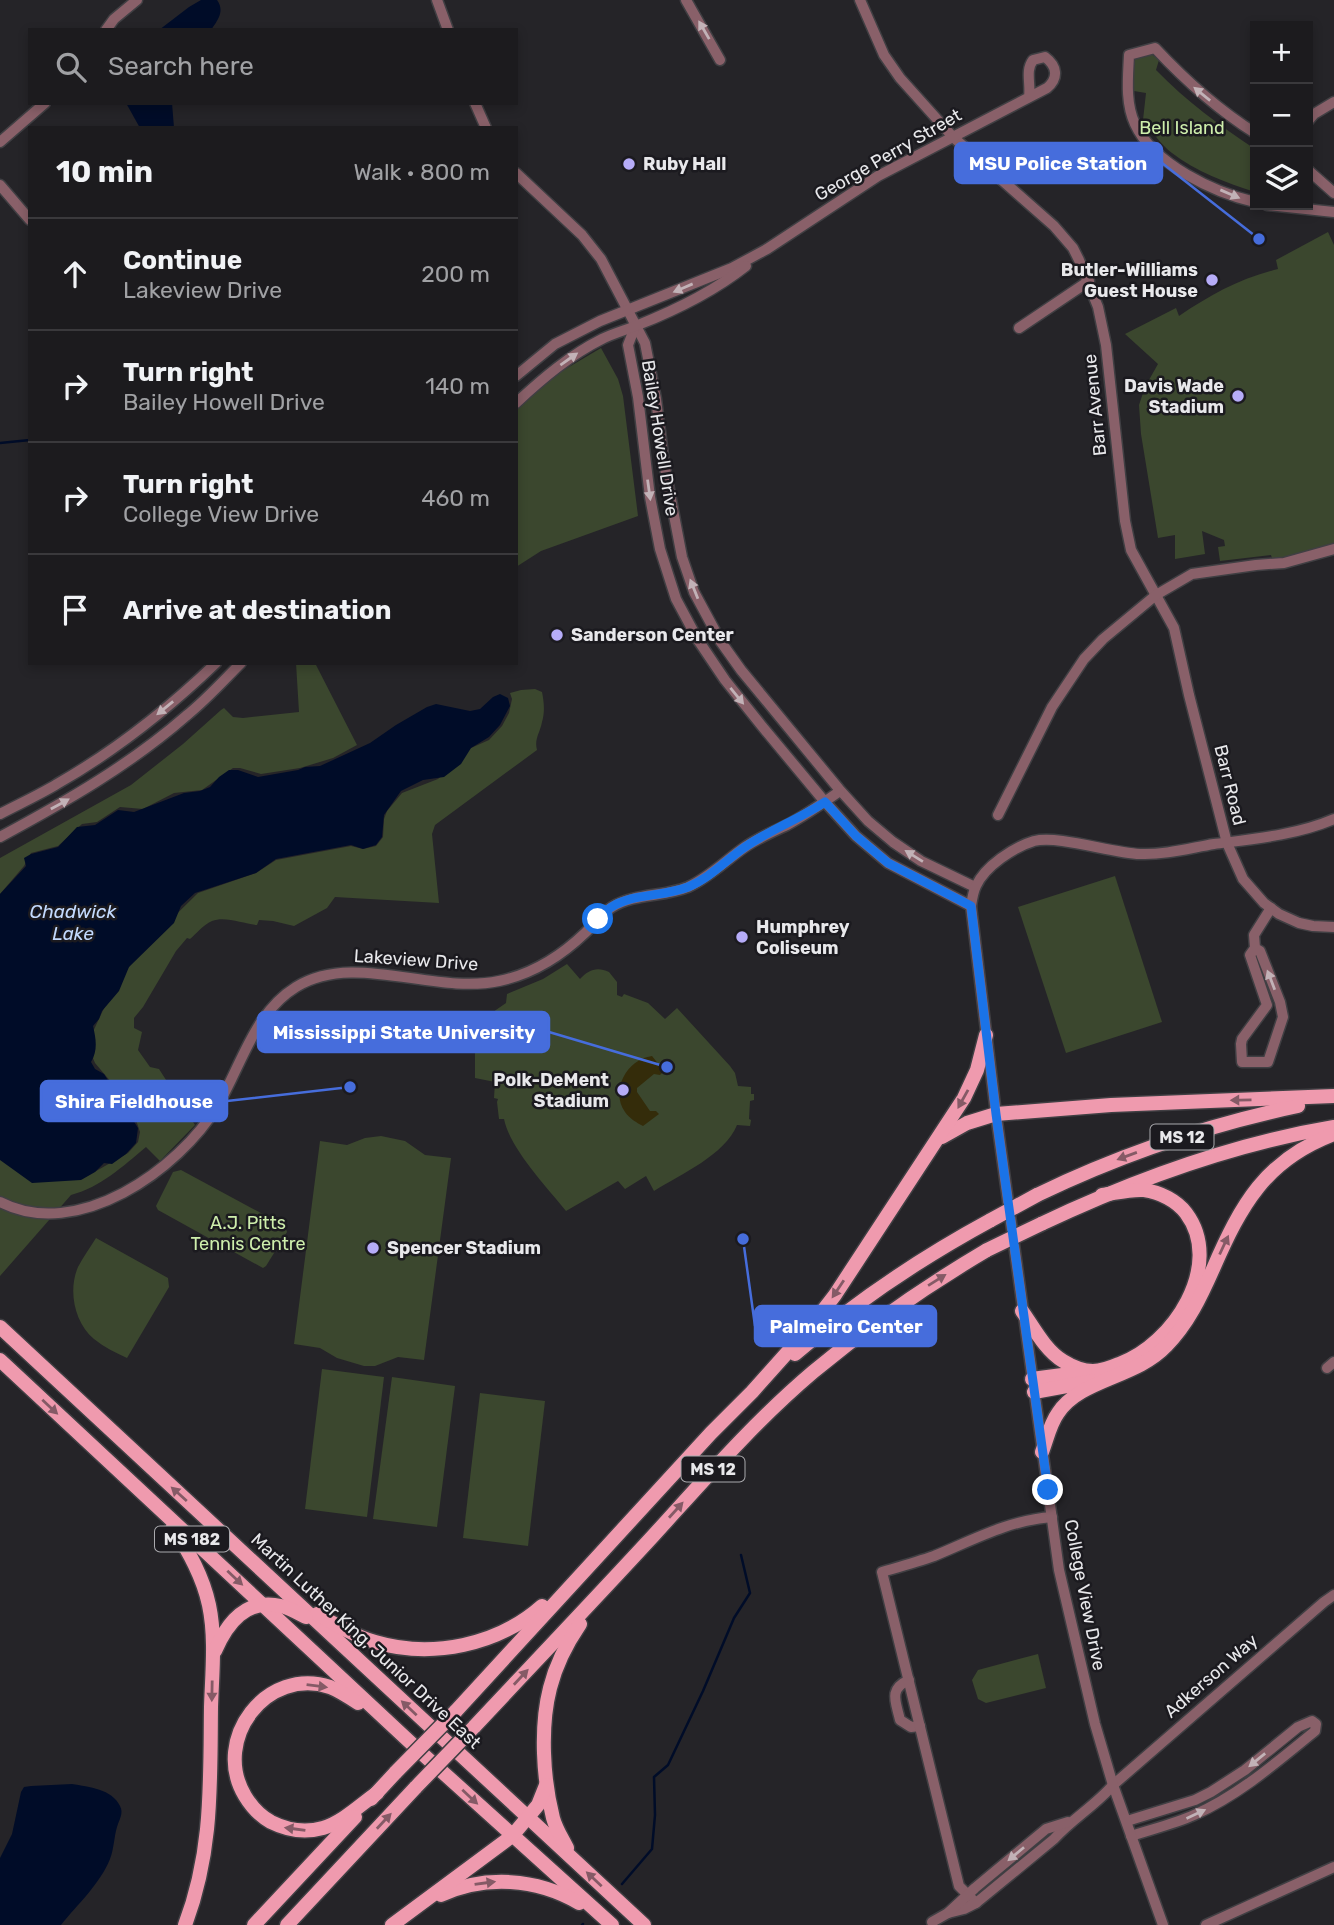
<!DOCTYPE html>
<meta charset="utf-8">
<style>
:root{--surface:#1c1b1e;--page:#29282b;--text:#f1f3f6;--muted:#a0a1a4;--line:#3a393c}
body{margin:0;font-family:Rubik,sans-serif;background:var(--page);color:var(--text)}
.controls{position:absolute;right:21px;top:21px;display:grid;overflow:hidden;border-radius:0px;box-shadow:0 4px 10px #0003}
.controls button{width:63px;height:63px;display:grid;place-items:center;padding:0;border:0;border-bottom:2px solid var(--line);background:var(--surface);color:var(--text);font:35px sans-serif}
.stop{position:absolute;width:21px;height:21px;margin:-16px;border:5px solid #1a73e8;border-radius:50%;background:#fff}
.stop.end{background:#1a73e8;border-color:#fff;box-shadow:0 2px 7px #0008}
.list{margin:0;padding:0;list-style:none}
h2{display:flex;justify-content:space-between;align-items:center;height:91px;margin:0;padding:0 28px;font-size:30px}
h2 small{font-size:23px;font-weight:400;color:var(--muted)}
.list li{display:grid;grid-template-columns:46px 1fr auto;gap:21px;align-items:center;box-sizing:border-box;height:112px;padding:0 28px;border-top:2px solid var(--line)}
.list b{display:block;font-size:26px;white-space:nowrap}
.list p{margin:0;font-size:23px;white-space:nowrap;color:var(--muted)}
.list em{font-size:23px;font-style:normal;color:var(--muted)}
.icon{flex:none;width:38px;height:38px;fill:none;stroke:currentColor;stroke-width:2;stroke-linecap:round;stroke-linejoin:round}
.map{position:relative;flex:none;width:1334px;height:1925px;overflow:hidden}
.search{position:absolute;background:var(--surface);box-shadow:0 4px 10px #0003;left:28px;top:28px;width:490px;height:77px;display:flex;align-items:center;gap:18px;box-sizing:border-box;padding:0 24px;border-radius:0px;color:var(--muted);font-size:26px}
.panel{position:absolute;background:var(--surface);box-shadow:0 4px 10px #0003;left:28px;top:126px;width:490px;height:539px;border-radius:0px}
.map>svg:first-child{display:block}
</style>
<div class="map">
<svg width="1334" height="1925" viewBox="0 0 1334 1925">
<rect width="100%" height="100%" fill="#252428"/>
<!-- green -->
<g fill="#3b472e">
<path d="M1150,53L1159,60L1156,70C1186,101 1220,126 1255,149V192C1227,183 1195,171 1172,153C1160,144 1152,131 1143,120L1146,93L1134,91V63L1136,57Z"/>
<path d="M1328,232L1334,245V545L1273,562L1271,555L1220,561L1218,547L1225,546L1224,540L1202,531L1205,554L1175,559V535L1158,538L1141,434L1139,405L1145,387L1158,364L1125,334L1176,308L1179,316C1212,294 1239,279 1278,269L1276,260Z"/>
<path d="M601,348L618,379L623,396L638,516L541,551L516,567V410L552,377Z"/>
<path d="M296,663H315L357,745L333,758L300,768L261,774L240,768H233L202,790L174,793L143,809L120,807L97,822L82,824L58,846L31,853L24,866L0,894V858L131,785L183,744L221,710L224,708L233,717L243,718L299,712Z"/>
<path d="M535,689L542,692C544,702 545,712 542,722C540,733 534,739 537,750L435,825L432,834L439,903L335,897L327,908L294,926L273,921L259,920L257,925C243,924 226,916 212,921C204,924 196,934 190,939L187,938L176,951L143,1007L134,1018V1028L142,1032L138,1050L150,1067L159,1069L195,1125L160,1161L146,1147C122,1167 101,1187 71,1195L0,1276V1157L82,1179L128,1153L138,1142L140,1132L136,1120L111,1082L95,1063L90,1051V1038L113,989L144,946L198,893L256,873L276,860L351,846L363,849L376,846L383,837L384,819L387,811L402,793L438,779L471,748L489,740L502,726L509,713L512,699L510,693L521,690Z"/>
<path d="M1115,876L1162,1022L1066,1053L1018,907Z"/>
<path d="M567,964L580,979C588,970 597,966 609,972L617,982V995L622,997L624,994L648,1003L665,1019L677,1008L730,1066L735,1073L738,1086L751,1087V1094H754V1100L750,1101L749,1119L751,1120L750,1126L737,1125C725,1155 681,1174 654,1191L646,1176L625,1189L618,1181L566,1211C547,1187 510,1149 504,1119H499L497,1102L498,1099L494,1098L495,1082L475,1078V1045L486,1036L493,1012L506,1003L507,994L543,979Z"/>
<path d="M381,1136L405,1141L425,1155L451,1158L424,1360L398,1357L375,1366H364L337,1358L320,1348L294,1344L320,1141L347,1145L365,1138Z"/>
<path d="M181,1170L285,1226L287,1232L266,1266L263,1268L158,1210L156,1206L173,1172Z"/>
<path d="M96,1238L168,1278L169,1287L127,1358C116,1353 104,1347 94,1339C74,1322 68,1290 78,1267C83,1257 90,1248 96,1238Z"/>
<path d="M322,1369L384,1377L367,1517L305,1509Z"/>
<path d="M392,1377L455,1386L437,1527L373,1519Z"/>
<path d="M480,1393L545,1401L528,1546L463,1538Z"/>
<path d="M1038,1654L1046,1688L986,1703L978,1699L972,1680L978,1670Z"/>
</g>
<!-- sand -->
<path fill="#342c0a" d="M652,1056L664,1071L660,1075L654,1074L637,1088V1092L650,1111H656L659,1114L643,1126C637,1123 629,1118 625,1112C610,1090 627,1059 652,1056Z"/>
<!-- water -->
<g fill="#000c28">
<path d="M201,0H217C225,11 218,20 211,30H159L189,7Z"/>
<path d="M126,103H172L174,128H140Z"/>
<path d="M500,694L508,698L510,706L500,725L489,737L471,748L461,764L444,777L423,780L401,791L384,815L382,837L376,845L363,849L351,845L276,859L256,873L195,893L181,906L174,923L129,967L119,991L102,1011L99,1019L93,1026C96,1039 98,1050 91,1062L95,1069L104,1074L138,1128L136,1143L126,1154L112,1164L104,1163L95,1172L81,1180L32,1183L0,1160V894L26,866L24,858L31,854L58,847L77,827L95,825L118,810L134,812L184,793L200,791L210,787L219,777L229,770H238L258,777L298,770L305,767L320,766L370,743L396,725L427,707L436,704L470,711L480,709L493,697Z"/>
<path d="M72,1784C89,1787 112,1789 120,1806C124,1813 119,1820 117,1827C114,1837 114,1849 110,1859C100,1884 77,1905 61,1925H0V1858L12,1834L21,1792L24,1787L31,1786Z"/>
</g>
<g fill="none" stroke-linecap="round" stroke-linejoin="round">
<!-- stream -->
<g stroke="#000c28" stroke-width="2.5">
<path d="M0,443L30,440"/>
<path d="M622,1884L652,1849L655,1815L654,1777L668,1765L703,1691L734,1618L750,1593L741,1555"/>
<path d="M582,1925L583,1924"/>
</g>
<defs>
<g id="minor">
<path d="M437,0L448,30"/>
<path d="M686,0L720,60"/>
<path d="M860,0L884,55L900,78L953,137L1054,226L1073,248L1079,260L1098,307L1106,345L1125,521L1131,550L1174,628L1189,695L1227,843L1243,879L1264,903L1279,914L1299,923L1313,926L1334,927"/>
<path d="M106,30L114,19L137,0"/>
<path d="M475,103L486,128"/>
<path d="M1308,121L1314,114L1334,102"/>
<path d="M1255,133C1217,109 1185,80 1155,48L1129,55C1128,77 1125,103 1135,124C1153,164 1215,193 1255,202"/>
<path d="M0,142L45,103"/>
<path d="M1308,170L1334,193"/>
<path d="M516,173L582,235L601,259L645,343L656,399L664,463L682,557L694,592L721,642L741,670L839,789L868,821L893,842L921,861L975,887"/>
<path d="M0,185L30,220"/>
<path d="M1267,205L1334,212"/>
<path d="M635,327L628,345L638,397L650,497L660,549L676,599L698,640L725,680L761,725L825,802L856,836L888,863L971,906"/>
<path d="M1019,328L1089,281"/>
<path d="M516,376L555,344L600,321L732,268L767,249L878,176L1047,88C1059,78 1057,66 1045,57L1033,60C1025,71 1031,83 1029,97"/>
<path d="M516,403C543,378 570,355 602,339C614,333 626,330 638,325C676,310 713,292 746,266"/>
<path d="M0,814C19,804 39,795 57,784C115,751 168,709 216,663"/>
<path d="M998,815L1052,707L1084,659L1103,639L1156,595L1192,574L1256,565L1284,563L1334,549"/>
<path d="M0,837C65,802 130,765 186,716C206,700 223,681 241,663"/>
<path d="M1255,948L1260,951L1280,1002L1283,1017L1268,1062H1242L1241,1044L1242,1039L1267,1005L1250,955L1255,948L1254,935L1271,908"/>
<path d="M0,1202C77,1242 179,1170 218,1105C242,1064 254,1013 296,987C354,951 434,995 499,981C533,974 560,957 585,933C594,924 602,913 612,907C635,893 664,897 688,887C710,877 726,860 745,847C758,838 772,832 787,825C806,815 823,803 840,791"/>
<path d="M1327,1368L1334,1362"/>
<path d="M909,1680C888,1689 896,1702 900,1720L911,1727L920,1726"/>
<path d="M1127,1821L1195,1800L1211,1792L1245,1770L1298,1727L1312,1721L1316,1724L1315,1731C1277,1762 1239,1795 1194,1815C1174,1824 1152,1829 1131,1836"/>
<path d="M976,1903L959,1886L882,1572C899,1567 917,1562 934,1556C973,1540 1009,1520 1052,1517"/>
<path d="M948,1913L964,1909L976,1903L1054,1839C1072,1819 1096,1805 1113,1785L1324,1602L1334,1595"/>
<path d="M932,1922L948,1913L975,1888L1046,1829L1068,1822"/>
<path d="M1163,1925L1113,1785L1095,1724L1059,1570L996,1114L971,906C972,900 973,892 976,886C985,866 1014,847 1034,841C1059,835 1111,853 1140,854C1165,855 1190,848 1214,844C1253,839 1297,835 1334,819"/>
<path d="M1206,1925L1334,1867"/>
</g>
<g id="major">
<path d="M942,1137L967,1123L996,1114L1111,1105L1334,1096"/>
<path d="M1037,1195C1120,1155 1208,1125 1298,1106"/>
<path d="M1041,1224C1134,1180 1232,1144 1334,1127"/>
<path d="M1022,1311C1034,1328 1045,1350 1063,1361C1071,1366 1083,1371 1093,1371C1102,1371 1112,1367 1119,1364C1173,1345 1225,1265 1186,1213C1177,1201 1160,1192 1144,1190C1130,1189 1116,1193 1102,1195"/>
<path d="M0,1327L644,1925"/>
<path d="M795,1354C855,1302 921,1258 991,1220"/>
<path d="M0,1360L427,1758L612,1925"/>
<path d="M1032,1379L1085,1372"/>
<path d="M1034,1392L1094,1381"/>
<path d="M1042,1452C1047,1439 1050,1424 1058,1413C1080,1379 1136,1378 1166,1346C1188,1324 1201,1296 1213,1269C1241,1205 1265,1160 1334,1134"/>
<path d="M173,1527C189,1552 203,1577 209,1605C216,1638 212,1674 211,1707C210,1784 213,1851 185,1925"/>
<path d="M317,1614C336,1625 355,1636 375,1642C432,1659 498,1645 542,1606"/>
<path d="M215,1651C227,1623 246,1598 281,1606C289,1608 298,1613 306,1617"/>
<path d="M358,1703C349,1697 340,1691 330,1687C267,1666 211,1739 245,1796C251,1806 260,1816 271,1822C287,1830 305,1833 323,1828C343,1822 360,1805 377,1793"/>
<path d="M455,1712L711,1433L752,1392L811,1326L835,1295L964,1098L977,1070L986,1035"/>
<path d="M474,1727C534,1663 594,1600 653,1536C704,1480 754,1422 813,1372C867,1327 926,1286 987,1250"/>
<path d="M371,1799L396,1772"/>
<path d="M567,1848C562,1838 556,1829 553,1818C543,1779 540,1727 550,1688C556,1664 567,1643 580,1624"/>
<path d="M441,1895C485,1875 536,1878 579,1903"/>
<path d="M254,1925L355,1817"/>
<path d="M287,1925L416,1787"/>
<path d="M392,1925L512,1836L538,1805L546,1785"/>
</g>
</defs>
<!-- minor casing -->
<use href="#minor" stroke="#403f43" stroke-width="13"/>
<!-- major casing -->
<use href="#major" stroke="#403f43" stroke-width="17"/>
<!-- minor -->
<use href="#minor" stroke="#896069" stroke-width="10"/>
<!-- major -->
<use href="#major" stroke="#ef9aae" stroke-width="14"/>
<defs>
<g id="major-bridge">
<path d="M991,1220L1037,1195"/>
<path d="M987,1250L1041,1224"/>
<path d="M396,1772L455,1712"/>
<path d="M416,1787L474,1727"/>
</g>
</defs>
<!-- major-bridge casing -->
<use href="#major-bridge" stroke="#403f43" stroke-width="17" stroke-linecap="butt"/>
<!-- major-bridge -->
<use href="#major-bridge" stroke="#ef9aae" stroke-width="14"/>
</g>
<!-- one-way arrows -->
<defs><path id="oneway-solid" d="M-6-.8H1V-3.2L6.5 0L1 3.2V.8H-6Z" transform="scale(1.75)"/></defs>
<g fill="#c2b2b7">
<use href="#oneway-solid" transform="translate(704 30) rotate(-120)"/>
<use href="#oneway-solid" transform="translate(1202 94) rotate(-141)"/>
<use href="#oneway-solid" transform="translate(1230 194) rotate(23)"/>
<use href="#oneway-solid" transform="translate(683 288) rotate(157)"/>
<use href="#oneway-solid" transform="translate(569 359) rotate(-35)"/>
<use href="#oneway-solid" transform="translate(649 490) rotate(82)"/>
<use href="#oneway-solid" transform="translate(694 589) rotate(-112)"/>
<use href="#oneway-solid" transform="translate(737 696) rotate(51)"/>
<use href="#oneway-solid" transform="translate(165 708) rotate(141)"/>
<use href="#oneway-solid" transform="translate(60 804) rotate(-29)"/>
<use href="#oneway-solid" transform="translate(914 856) rotate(-148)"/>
<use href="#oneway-solid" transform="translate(1271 980) rotate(-111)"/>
<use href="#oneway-solid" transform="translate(1257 1760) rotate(141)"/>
<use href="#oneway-solid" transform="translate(1196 1814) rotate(-25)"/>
<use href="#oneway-solid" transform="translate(1016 1854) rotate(140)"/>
</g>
<g fill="#855a66">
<use href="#oneway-solid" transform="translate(963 1099) rotate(119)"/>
<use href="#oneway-solid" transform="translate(1241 1100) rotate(179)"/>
<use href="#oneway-solid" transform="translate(1127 1156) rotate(160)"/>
<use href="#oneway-solid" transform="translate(1224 1245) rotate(-65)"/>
<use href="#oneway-solid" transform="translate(937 1280) rotate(-32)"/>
<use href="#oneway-solid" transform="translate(838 1289) rotate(124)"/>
<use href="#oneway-solid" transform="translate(50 1407) rotate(43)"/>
<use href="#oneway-solid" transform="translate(179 1494) rotate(-138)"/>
<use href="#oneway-solid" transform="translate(676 1510) rotate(-48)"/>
<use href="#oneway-solid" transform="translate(235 1578) rotate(43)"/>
<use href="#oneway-solid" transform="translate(521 1677) rotate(-47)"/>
<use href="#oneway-solid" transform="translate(317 1686) rotate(7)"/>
<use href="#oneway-solid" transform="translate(212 1691) rotate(91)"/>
<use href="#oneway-solid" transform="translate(409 1708) rotate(-137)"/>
<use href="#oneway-solid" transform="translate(470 1797) rotate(43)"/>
<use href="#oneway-solid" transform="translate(384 1821) rotate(-47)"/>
<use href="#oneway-solid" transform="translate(295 1829) rotate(-172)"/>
<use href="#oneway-solid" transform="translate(594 1879) rotate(-137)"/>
<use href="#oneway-solid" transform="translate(485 1883) rotate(-8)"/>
</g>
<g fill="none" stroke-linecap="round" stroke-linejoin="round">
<!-- route -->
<path stroke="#1a73e8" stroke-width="9" d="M598,919C602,915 606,911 610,908C632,893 663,897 688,887C710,878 726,860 745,847C770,830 799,819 825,802L856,836L888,863L971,906L996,1114L1048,1490"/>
</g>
<!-- markers -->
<g fill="#b6acf8" stroke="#1b1a1f" stroke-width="2.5">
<circle cx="629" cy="164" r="7"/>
<circle cx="1212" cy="280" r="7"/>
<circle cx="1238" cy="396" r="7"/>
<circle cx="557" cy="635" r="7"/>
<circle cx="742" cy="937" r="7"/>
<circle cx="623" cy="1090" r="7"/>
<circle cx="373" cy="1248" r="7"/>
</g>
<g text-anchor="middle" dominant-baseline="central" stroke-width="5" stroke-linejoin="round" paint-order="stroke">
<!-- shield labels -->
<g fill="#1b1a1f" stroke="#aaaaae" stroke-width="2">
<rect x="1150.5" y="1124.5" width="63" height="25" rx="5"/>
<rect x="681.5" y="1456.5" width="63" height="25" rx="5"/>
<rect x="155" y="1526.5" width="74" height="25" rx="5"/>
</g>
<g font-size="16" font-weight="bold" fill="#e8e8eb">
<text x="1182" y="1137">MS 12</text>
<text x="713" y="1469">MS 12</text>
<text x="192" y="1539">MS 182</text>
</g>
<!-- park labels -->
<g font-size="18" fill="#ceeeac" stroke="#1b1a1f">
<text x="1182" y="128">Bell Island</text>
<text x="248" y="1223">A.J. Pitts<tspan x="248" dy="21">Tennis Centre</tspan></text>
</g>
<!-- street labels -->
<g font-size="18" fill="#e8e8eb" stroke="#1b1a1f">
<text transform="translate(888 155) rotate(-30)">George Perry Street</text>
<text transform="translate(1095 405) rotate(-96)">Barr Avenue</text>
<text transform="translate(660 438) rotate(81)">Bailey Howell Drive</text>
<text transform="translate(1230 785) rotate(76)">Barr Road</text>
<text transform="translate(416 960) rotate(4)">Lakeview Drive</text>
<text transform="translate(1085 1595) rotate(79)">College View Drive</text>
<text transform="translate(366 1641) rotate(43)">Martin Luther King, Junior Drive East</text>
<text transform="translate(1211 1676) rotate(-41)">Adkerson Way</text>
</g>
<!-- poi labels -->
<g font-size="18" font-weight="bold" fill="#e8e8eb" stroke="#1b1a1f" text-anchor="start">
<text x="643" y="164">Ruby Hall</text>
<text x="1198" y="270" text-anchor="end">Butler-Williams<tspan x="1198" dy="21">Guest House</tspan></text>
<text x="1224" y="386" text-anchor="end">Davis Wade<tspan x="1224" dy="21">Stadium</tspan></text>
<text x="571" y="635">Sanderson Center</text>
<text x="756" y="927">Humphrey<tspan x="756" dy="21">Coliseum</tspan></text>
<text x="609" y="1080" text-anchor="end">Polk-DeMent<tspan x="609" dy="21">Stadium</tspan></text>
<text x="387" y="1248">Spencer Stadium</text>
</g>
<!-- water labels -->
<g font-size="19" font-style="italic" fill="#c3dafe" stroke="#1b1a1f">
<text x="73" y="911">Chadwick<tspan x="73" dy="22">Lake</tspan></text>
</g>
</g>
<!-- callouts -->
<path fill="none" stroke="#466ddc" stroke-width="2.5" d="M1259 239L1162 163M667 1067L549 1032M350 1087L227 1101M743 1239L755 1326"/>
<g fill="#466ddc" stroke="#1b1a1f" stroke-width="2.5">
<circle cx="1259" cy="239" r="7"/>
<circle cx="667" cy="1067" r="7"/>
<circle cx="350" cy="1087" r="7"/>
<circle cx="743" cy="1239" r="7"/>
</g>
<g fill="#466ddc" stroke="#466ddc" stroke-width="2.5">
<rect x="955" y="143" width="207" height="40" rx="7"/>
<rect x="258" y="1012" width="291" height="40" rx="7"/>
<rect x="41" y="1081" width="186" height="40" rx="7"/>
<rect x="755" y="1306" width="181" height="40" rx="7"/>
</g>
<g font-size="19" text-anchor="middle" font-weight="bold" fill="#fff">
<text x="1058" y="170">MSU Police Station</text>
<text x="404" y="1039">Mississippi State University</text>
<text x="134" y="1108">Shira Fieldhouse</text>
<text x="846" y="1333">Palmeiro Center</text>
</g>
</svg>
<div class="controls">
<button>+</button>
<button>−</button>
<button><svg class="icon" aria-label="layers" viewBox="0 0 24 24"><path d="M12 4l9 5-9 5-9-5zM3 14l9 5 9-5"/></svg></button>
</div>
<div class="stop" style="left:598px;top:919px"></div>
<div class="stop end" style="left:1048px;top:1490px"></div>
<div class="search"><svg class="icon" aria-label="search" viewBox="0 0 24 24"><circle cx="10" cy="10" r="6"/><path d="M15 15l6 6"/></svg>Search here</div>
<section class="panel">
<h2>10 min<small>Walk · 800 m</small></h2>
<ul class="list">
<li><svg class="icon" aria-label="ahead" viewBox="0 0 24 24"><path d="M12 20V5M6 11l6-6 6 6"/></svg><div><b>Continue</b><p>Lakeview Drive</p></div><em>200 m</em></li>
<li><svg class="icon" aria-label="right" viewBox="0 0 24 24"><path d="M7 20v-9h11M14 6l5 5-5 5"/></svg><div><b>Turn right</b><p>Bailey Howell Drive</p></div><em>140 m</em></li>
<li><svg class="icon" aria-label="right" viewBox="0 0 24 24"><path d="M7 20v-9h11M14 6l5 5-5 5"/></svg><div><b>Turn right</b><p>College View Drive</p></div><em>460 m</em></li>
<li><svg class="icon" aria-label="arrive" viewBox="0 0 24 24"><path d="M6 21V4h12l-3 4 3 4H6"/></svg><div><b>Arrive at destination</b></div></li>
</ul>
</section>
</div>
